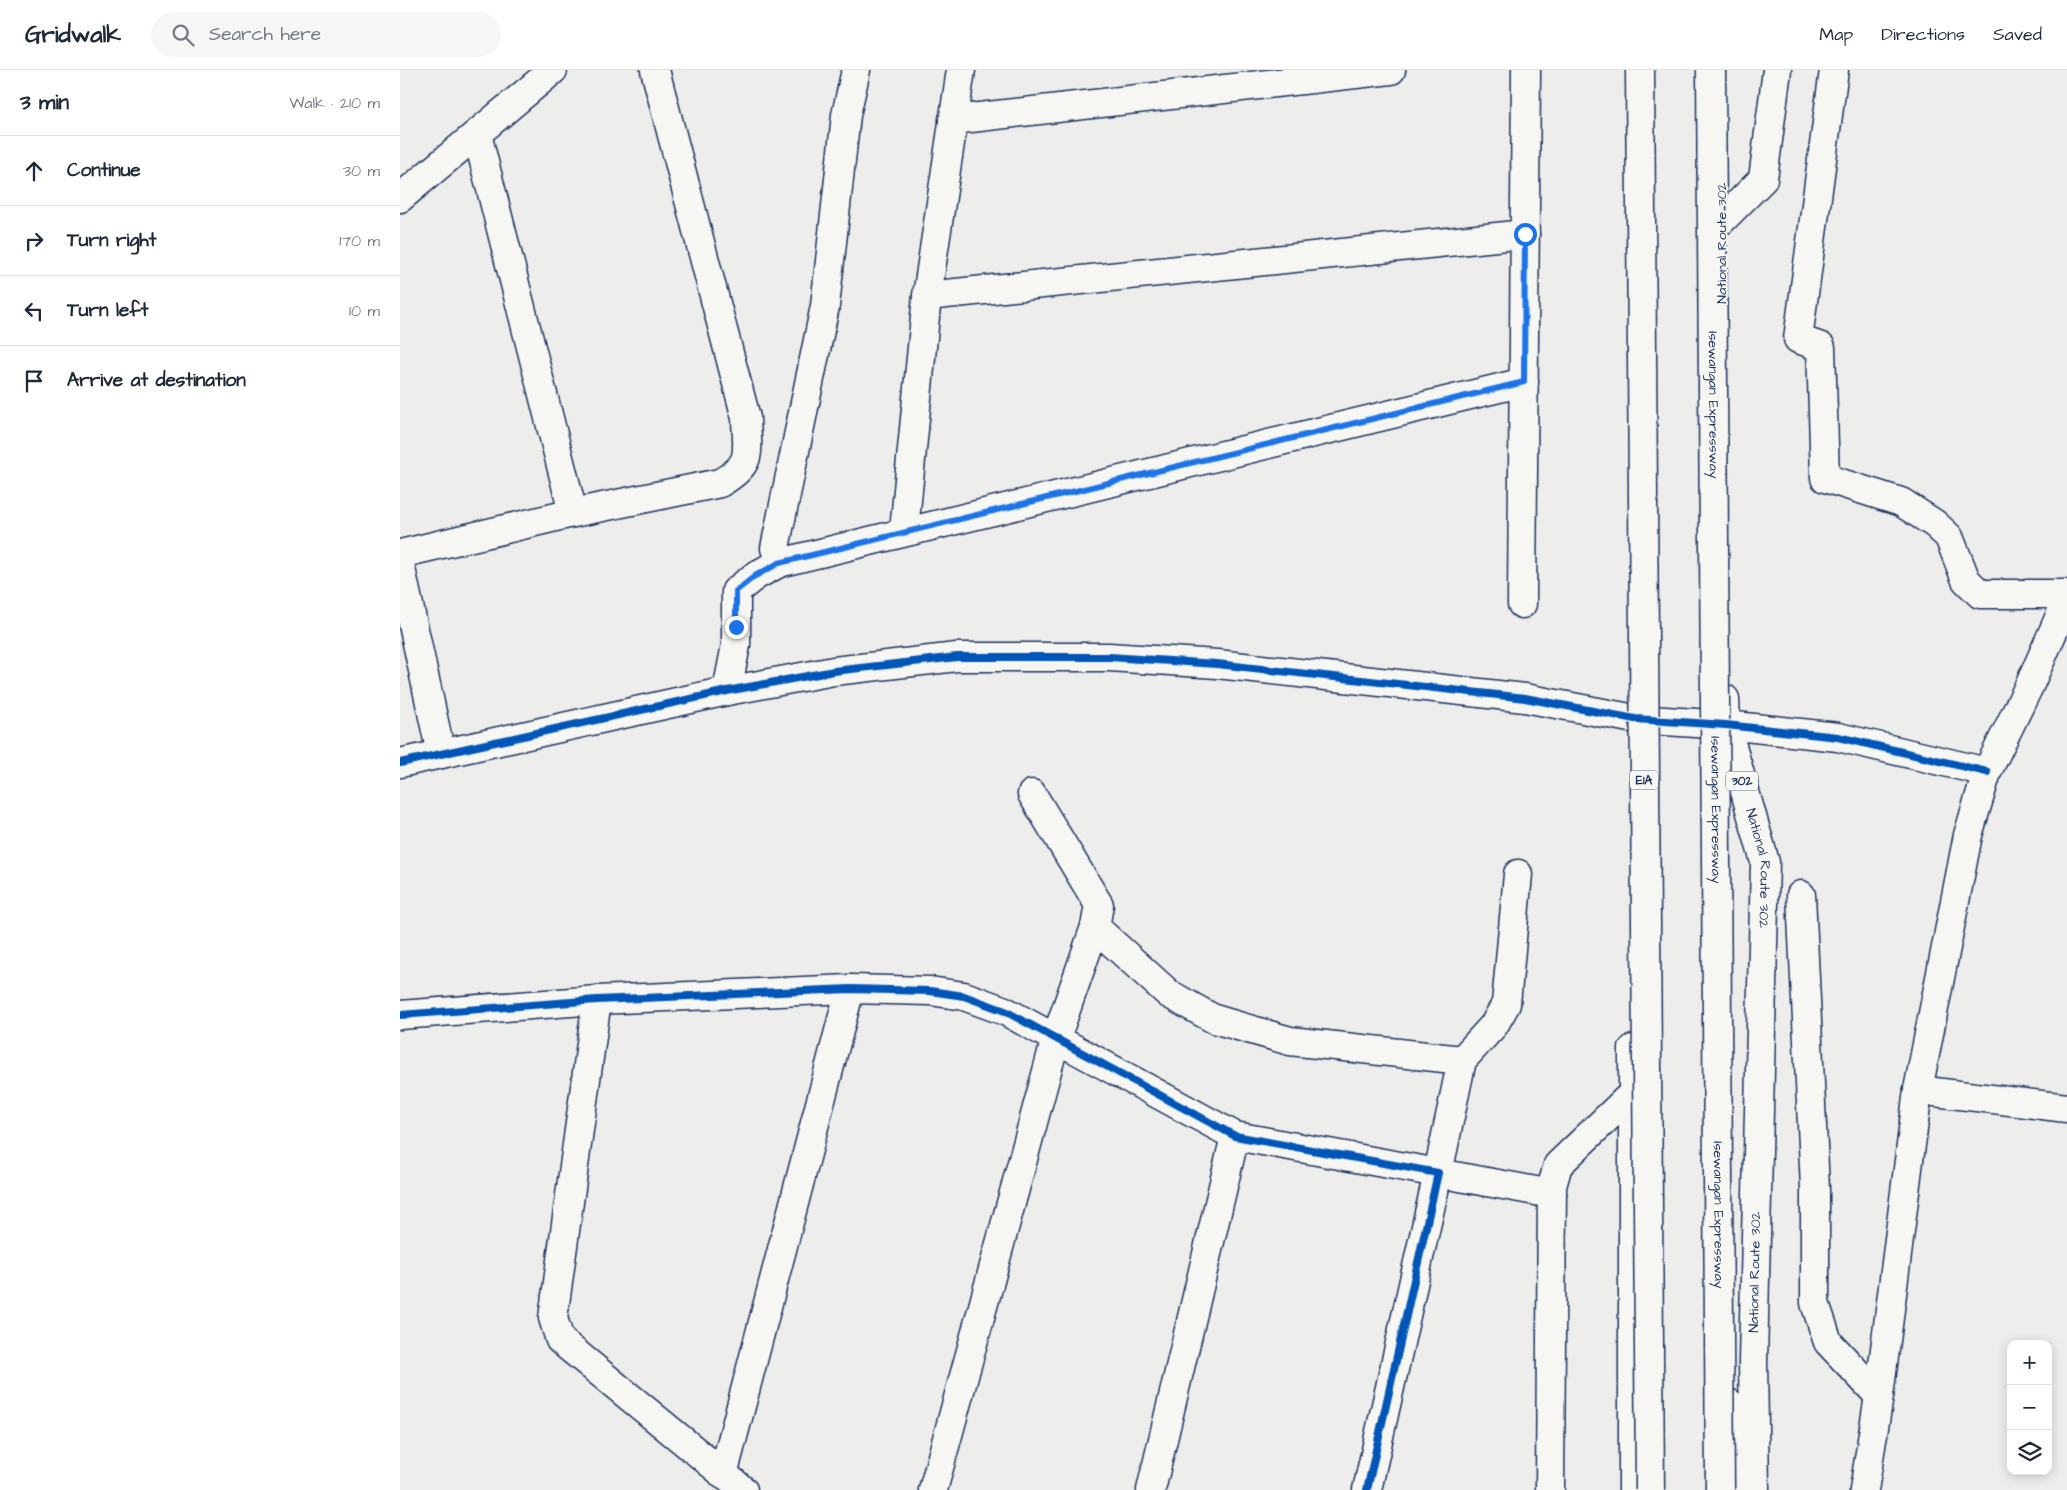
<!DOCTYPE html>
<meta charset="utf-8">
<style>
:root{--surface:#fff;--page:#f6f6f7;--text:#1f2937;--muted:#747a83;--line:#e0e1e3}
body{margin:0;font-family:"Architects Daughter",sans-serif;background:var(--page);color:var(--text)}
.controls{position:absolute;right:15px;bottom:15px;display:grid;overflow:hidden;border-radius:10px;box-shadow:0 2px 12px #0003}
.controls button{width:45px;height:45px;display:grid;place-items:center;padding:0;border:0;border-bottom:1px solid var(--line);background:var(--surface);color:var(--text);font:25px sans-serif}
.stop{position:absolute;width:15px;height:15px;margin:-11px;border:4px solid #1a73e8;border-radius:50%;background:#fff}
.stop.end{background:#1a73e8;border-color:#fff;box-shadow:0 1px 5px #0008}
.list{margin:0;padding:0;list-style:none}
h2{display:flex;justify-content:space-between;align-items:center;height:65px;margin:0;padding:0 20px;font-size:21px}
h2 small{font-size:16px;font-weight:400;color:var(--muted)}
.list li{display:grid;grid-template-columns:32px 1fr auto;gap:15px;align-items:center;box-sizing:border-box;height:70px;padding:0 20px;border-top:1px solid var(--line)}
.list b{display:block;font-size:19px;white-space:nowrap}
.list em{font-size:16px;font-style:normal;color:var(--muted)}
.icon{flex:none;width:28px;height:28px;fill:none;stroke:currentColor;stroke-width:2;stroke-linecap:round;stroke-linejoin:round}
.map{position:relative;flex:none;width:1667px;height:1420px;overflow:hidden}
header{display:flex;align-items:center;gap:30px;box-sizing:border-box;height:70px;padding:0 25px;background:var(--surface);border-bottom:1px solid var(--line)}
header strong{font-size:24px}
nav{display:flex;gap:28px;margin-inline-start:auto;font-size:18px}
.search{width:350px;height:45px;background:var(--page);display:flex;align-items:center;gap:12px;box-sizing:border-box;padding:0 18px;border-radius:28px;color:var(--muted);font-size:19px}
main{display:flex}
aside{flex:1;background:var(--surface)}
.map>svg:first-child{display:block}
</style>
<header>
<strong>Gridwalk</strong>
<div class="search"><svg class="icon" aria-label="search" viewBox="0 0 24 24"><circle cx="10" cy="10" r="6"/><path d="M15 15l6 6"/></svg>Search here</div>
<nav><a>Map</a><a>Directions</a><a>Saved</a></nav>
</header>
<main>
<aside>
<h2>3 min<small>Walk · 210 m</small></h2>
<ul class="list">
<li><svg class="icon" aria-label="ahead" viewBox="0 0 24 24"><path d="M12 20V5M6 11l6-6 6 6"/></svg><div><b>Continue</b></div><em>30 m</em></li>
<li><svg class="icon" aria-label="right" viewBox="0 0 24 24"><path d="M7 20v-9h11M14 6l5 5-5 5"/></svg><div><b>Turn right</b></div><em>170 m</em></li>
<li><svg class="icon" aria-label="left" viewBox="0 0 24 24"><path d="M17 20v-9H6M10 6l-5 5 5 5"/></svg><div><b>Turn left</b></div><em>10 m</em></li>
<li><svg class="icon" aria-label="arrive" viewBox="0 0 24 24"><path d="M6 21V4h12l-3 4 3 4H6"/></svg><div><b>Arrive at destination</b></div></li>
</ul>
</aside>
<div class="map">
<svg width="1667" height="1420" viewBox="0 0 1667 1420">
<rect width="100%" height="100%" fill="#edeeec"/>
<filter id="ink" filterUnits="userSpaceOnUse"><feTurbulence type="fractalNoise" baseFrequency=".02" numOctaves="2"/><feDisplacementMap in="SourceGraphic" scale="10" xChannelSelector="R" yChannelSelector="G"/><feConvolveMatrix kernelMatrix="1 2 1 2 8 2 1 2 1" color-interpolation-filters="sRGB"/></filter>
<g filter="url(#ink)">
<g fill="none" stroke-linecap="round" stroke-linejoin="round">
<defs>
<g id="minor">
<path d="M1434,0L1398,269L1421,277L1425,408L1501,432L1535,454L1549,467L1566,510L1580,524H1667"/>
<path d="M553,50L991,0"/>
<path d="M77,64L173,443"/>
<path d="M0,128L153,0"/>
<path d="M1322,150L1363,109L1377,0"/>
<path d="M527,226L1125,164"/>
<path d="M504,461L527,226L561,0"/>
<path d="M0,484L173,443L320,413C354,393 347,384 346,348L255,0"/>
<path d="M379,493L375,478L425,236L446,45L456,0"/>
<path d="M0,494L41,684"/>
<path d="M1122,534L1126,0"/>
<path d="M327,621L336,575V521L355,506L379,493L1124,312"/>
<path d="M632,724L699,835L695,857"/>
<path d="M1118,804L1106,934L1094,955L1062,990L1038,1103L1152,1124"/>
<path d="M1401,825L1415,1118V1233L1428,1272L1479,1326"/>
<path d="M197,930L153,1248L160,1270L343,1420"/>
<path d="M0,945L197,930L450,919L530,921L564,926L605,941L835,1066L1038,1103L967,1420"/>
<path d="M1518,1020L1667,1038"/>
<path d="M323,1405L450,919"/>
<path d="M533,1420L656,968L695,857L769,924L814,949L890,971L1062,990"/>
<path d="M751,1420L835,1066"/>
<path d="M1150,1420L1152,1116L1158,1095L1233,1023"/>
<path d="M1464,1420L1479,1326L1518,1020L1568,765L1587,702L1630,614L1667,530"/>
</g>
<path id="tertiary" d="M0,693L327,621L434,601L557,587H709L817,594L1125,628L1235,649L1326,655L1438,667L1587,702"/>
<g id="trunk">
<path id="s1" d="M1325,629L1326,655L1365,792L1353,1291L1355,1420"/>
<path d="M1233,1420V979"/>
</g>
<path id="motorway" d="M1329,1333L1340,1420"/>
</defs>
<!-- minor casing -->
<use href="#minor" stroke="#1b2f5e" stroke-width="31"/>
<!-- tertiary casing -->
<use href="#tertiary" stroke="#1b2f5e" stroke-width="31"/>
<!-- trunk casing -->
<use href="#trunk" stroke="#1b2f5e" stroke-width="31"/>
<!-- motorway casing -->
<use href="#motorway" stroke="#1b2f5e" stroke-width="31"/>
<!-- minor -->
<use href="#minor" stroke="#f6f6f2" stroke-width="28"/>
<!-- tertiary -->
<use href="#tertiary" stroke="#f6f6f2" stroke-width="28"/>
<!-- trunk -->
<use href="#trunk" stroke="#f6f6f2" stroke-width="28"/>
<!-- motorway -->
<use href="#motorway" stroke="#f6f6f2" stroke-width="28"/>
<defs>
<g id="motorway-bridge">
<path d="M1240,0L1250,1420"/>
<path id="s2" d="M1311,0L1320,1420"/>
</g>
</defs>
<!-- motorway-bridge casing -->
<use href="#motorway-bridge" stroke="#1b2f5e" stroke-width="31" stroke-linecap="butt"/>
<!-- motorway-bridge -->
<use href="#motorway-bridge" stroke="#f6f6f2" stroke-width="28"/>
<defs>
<g id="cycleway">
<path d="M0,693L327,621L434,601L557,587H709L817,594L1125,628L1235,649L1326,655L1438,667L1587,702"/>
<path d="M0,945L197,930L450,919L530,921L564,926L605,941L835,1066L1038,1103L967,1420"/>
</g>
</defs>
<!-- cycleway casing -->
<use href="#cycleway" stroke="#f6f6f2" stroke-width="11"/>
<!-- cycleway -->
<use href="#cycleway" stroke="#0057b8" stroke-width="8"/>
</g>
</g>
<g fill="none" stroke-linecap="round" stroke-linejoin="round" filter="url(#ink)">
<!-- route -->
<path stroke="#1a73e8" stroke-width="6" d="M336,557V521L355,506L379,493L1124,312L1125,164"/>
</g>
<g text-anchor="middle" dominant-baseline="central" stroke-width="4" stroke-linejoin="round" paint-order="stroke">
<!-- shield labels -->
<g fill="#f6f6f2" stroke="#5d6b8a" stroke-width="1">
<rect x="1230" y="700.5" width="28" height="19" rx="4"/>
<rect x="1326" y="701.5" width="32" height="19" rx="4"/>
</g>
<g font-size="12" font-weight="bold" fill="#1b2f5e">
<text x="1244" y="710">E1A</text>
<text x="1342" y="711">302</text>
</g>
<!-- street labels -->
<g font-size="14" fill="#1b2f5e" stroke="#f6f6f2">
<text transform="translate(1322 173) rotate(-90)">National Route 302</text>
<text stroke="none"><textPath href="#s2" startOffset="335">Isewangan Expressway</textPath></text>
<text stroke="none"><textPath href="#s2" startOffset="740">Isewangan Expressway</textPath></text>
<text stroke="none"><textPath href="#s1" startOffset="174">National Route 302</textPath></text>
<text stroke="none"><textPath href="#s2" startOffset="1145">Isewangan Expressway</textPath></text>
<text transform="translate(1355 1202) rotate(-89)">National Route 302</text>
</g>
</g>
</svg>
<div class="controls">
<button>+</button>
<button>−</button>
<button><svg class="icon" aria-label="layers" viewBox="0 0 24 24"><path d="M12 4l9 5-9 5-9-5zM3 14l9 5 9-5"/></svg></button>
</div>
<div class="stop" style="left:1125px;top:164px"></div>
<div class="stop end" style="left:336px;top:557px"></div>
</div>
</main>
